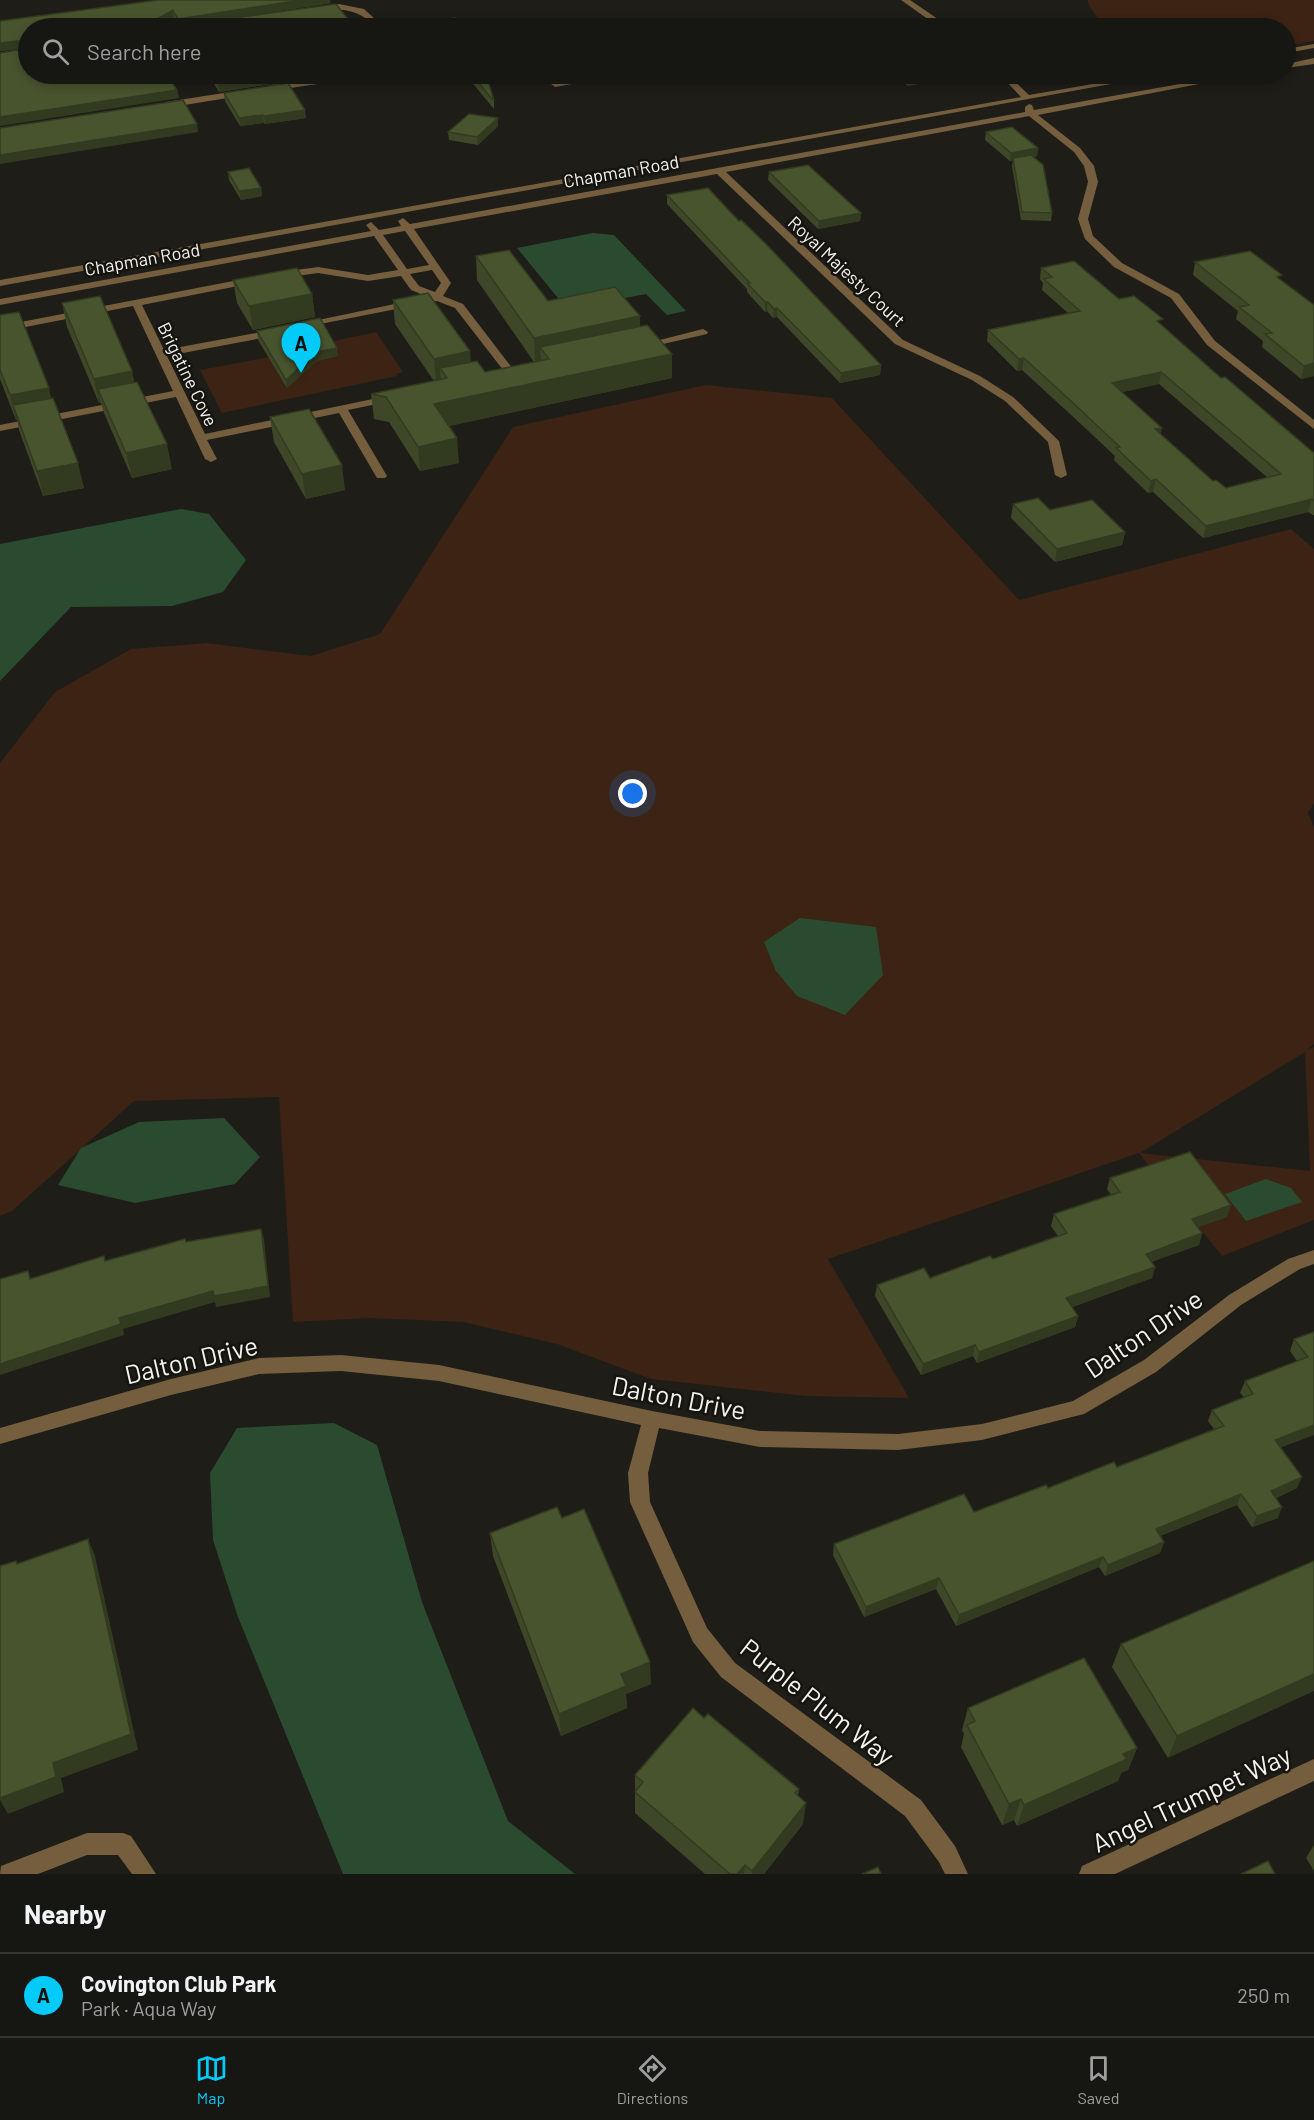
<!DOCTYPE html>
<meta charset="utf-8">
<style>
:root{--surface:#161612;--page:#232320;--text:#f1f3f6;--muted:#9e9f9f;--line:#353532;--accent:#02cbf9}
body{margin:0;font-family:Barlow,sans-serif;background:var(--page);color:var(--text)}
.you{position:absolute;left:633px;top:794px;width:21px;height:21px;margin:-15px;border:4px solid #fff;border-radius:50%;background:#1a73e8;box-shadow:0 0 0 9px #1a73e833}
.badge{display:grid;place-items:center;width:39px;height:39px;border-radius:50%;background:var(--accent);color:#111;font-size:20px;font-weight:700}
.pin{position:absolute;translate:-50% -50px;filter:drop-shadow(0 2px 3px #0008)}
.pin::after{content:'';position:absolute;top:32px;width:21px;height:18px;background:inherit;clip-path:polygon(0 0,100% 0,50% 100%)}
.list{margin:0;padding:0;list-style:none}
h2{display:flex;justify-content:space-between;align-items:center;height:78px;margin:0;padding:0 24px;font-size:26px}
h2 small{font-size:20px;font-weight:400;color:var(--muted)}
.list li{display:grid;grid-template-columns:39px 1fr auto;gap:18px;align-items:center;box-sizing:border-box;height:84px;padding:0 24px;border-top:2px solid var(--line)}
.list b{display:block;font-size:22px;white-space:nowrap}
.list p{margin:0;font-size:20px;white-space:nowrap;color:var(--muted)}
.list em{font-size:20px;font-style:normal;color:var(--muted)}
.icon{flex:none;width:33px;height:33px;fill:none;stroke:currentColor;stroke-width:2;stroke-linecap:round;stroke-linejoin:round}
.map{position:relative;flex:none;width:1314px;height:1874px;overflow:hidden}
.search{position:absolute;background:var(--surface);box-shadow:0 3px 9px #0003;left:18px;right:18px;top:18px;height:66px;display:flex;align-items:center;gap:15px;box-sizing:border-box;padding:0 21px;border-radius:33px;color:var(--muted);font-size:22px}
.sheet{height:162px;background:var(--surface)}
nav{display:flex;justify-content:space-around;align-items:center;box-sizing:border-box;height:84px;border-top:2px solid var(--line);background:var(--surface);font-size:16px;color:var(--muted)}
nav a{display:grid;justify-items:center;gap:3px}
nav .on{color:var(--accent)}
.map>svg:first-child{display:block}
</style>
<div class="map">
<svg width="1314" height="1874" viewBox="0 0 1314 1874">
<rect width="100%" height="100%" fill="#1e1d18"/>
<!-- green -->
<g fill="#3c2314" fill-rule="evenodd">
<path d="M1087,0H1314V41L1286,46V28H1093L1097,16L1092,10Z"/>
<path d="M376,332L403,372L396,374L397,376L222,413L200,370L269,357L276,369L338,356L329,342Z"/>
<path d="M706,385L832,398L1019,600L1291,529L1314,549V803L1308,813L1314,827V1044L1307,1050L1314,1047V1220L1222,1256L1139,1153L828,1259L909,1398L806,1396L651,1379L557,1344L463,1322L370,1318L293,1322L279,1097L134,1101L12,1211L0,1216V763L55,692L131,649L207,643L311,656L380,634L513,427ZM1305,1052L1310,1171L1140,1153Z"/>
</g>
<!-- water -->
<g fill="#2a4b30">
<path d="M593,233L614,235L686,311L667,315L646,294L567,309L517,248Z"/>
<path d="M181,509L209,514L246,560L223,592L172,606L71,607L0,681V544Z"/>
<path d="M800,918L876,927L883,975L845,1015L797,996L776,971L764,942Z"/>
<path d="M224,1118L260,1157L235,1184L135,1203L58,1185L81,1148L139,1122Z"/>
<path d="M1266,1179L1291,1188L1302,1202L1246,1221L1225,1194Z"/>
<path d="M334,1423L377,1445L422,1602L508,1821L575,1874H343L238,1617L213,1540L210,1473L237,1428Z"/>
</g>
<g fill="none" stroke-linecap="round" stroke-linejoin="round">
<!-- minor -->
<g fill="#745e3e" fill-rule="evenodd">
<path d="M901,0H910L951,28H942L938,26L901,28L905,26L932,22Z"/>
<path d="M339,4L364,9L385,28H377C360,10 344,8 320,10L316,8Z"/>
<path d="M1314,44V48L1286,53V49Z"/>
<path d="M1314,58V64L1286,68V64Z"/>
<path d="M351,74H369L365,77L270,91L266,88L270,85Z"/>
<path d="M609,74H627L555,87L551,84Z"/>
<path d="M999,74H1007L1029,95L1151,74H1166L0,286V280L1021,97Z"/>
<path d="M1236,74H1251L1038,115L1080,148L1094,166L1098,182L1088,219L1093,236L1122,263L1179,294L1215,341L1314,420V429L1207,345L1171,298L1114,267L1085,239L1078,219L1088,182L1084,166L1074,152L1029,116L726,172L903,340L980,376L1013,397L1059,441L1067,475L1061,478L1055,475L1048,442L1005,401L972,380L895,344L717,174L414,229L451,283L443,296L463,304L516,373L511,376L507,375L455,308L437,301L300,328V324L304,323L428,297L411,290L401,276L368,281L318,273L281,278L276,275L281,272L318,267L368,275L398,270L374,236L0,305V299L371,231L366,225L371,222L379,230L401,226L398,221L403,218L410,224L1025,112V107L1029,104L1032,105L1034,110ZM405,231L429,265L407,269L383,235ZM432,270L441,283L435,292L419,286L410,274Z"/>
<path d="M243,90L246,91V95L166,108L162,105L166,102Z"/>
<path d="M254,277L258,278V282L142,305L164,350L278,329L283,332L278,335L167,356L205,434L392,395L396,396V400L348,410L387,476L385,478H377L339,413L207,440L217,459L211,462L205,459L176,397L0,431V425L173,391L133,306L0,332V326Z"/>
<path d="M703,329L708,332L707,334L641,349L636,346Z"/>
<path d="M1314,1250V1264L1300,1269L1241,1305L1156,1372L1084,1414L982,1440L898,1450L760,1447L659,1428L648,1473L650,1502L707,1628L735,1663L921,1800L955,1846L968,1874H945L939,1862L905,1816L721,1677L693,1642L630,1502L628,1473L641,1425L439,1381L341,1371L259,1374L171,1395L0,1444V1428L171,1379L259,1358L341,1355L439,1365L652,1411L760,1431L898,1434L982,1424L1073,1401L1144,1360L1229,1295L1288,1259Z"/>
<path d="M1314,1759V1781L1115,1874H1079L1082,1866Z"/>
<path d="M87,1833H123L131,1836L156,1874H132L118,1855H87L38,1874H0L1,1866Z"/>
</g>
</g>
<!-- wall -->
<g fill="#3e4828" fill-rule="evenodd">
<path d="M159,0L331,3L240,17L355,28H181V26H179L174,18L156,28H28L177,90L179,98L28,48L0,51V21Z"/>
<path d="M427,22L465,28H428Z"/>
<path d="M208,74H281L283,82L219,92Z"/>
<path d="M465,74H486L494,101V109Z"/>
<path d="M891,74H936L935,80L908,86Z"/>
<path d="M224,93L306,118L265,124L264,123L240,126L225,101Z"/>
<path d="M498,126L478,145L449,140L448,132Z"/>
<path d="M986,132L1038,148L1037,156L1033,157L1052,213L1051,221L1021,220L1012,166L1013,160L1010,161L985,140Z"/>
<path d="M228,172L261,188L262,196L241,200L229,180Z"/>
<path d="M769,172L861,213L860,221L818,229L768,180Z"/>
<path d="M667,195L739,221L881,365L880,375L840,383L777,317L773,318L767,311L765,312L747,292V289L667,204Z"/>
<path d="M476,256L548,301L640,316V327L672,354V378L448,426L459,463L420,471L389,422L374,419L371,394L434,381L395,324L393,300L485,372L534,362L477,280Z"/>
<path d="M1195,262L1281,280L1314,376L1301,379L1262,347L1263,341L1236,319L1238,311L1193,275Z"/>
<path d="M1041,268L1119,299L1162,325L1221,378L1314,453V515H1313L1308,512L1203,538L1153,492L1148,493L1114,460L1115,456L1069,413L1022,370L1017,371L987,341L988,330L1068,313L1042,290L1043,283L1040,279ZM1159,384L1268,478L1226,488L1213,481L1161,434L1122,392Z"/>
<path d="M233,280L312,294L315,317L253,330L237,303Z"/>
<path d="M62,303L132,371L134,382L172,469L132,478L104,413L101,403H99L67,327Z"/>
<path d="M0,315L51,398L84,488L43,496L19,430L17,419L16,420L0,379Z"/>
<path d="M257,331L338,356L317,361L287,388L258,340Z"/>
<path d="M270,417L345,490L306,499L274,442Z"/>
<path d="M1013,504L1050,510L1125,532L1122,545L1055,562L1011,518Z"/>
<path d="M1110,1178L1227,1217L1198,1227L1202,1233L1199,1245L1151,1262L1155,1267L1152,1278L1072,1307L1078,1316L1075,1327L977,1363L973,1356L921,1375L875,1296L877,1285L930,1278L993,1259L1058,1236L1051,1226L1054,1214L1111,1195L1107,1189Z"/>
<path d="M1314,1332V1435L1281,1447L1297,1488L1276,1498L1278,1518L1252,1527L1237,1505L1160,1536L1164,1542L1160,1553L1105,1576L1099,1567L956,1626L936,1589L864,1617L833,1555L834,1544L974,1512L1048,1488L1117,1467L1214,1429L1208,1421L1212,1410L1244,1397L1240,1393L1245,1381L1297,1361L1290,1351L1294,1339Z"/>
<path d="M562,1518L651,1684L626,1694L627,1708L561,1736L493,1556L490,1533Z"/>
<path d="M1314,1561L1168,1758L1112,1667L1121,1644Z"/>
<path d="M968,1708L1137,1748L1128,1770L1121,1773L1118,1781L1017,1826L1014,1820L1002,1825L961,1747L964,1734L962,1730Z"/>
<path d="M704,1718L799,1789L798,1796L803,1824L764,1874H705L635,1813V1775Z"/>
<path d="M1314,1845V1871L1306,1858Z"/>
</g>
<!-- shaded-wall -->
<g fill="#323b20">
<path d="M302,0H330L331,3L182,26L180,23L181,26H179L178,19Z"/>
<path d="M173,10L174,18L156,28H142Z"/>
<path d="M26,40L28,48L0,51V43Z"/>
<path d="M932,74H936L935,80L908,86V78Z"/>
<path d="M282,75L283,82L219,92L218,84Z"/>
<path d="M177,90L179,98L0,126V117Z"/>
<path d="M305,110L306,118L265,124L264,116Z"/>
<path d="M263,115L264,123L240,126L239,118Z"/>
<path d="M498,118V126L478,145L477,137Z"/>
<path d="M197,124L198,132L0,164V155Z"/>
<path d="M1038,148L1037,156L1010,161L1011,153Z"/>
<path d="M261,188L262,196L241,200L239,191Z"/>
<path d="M861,213L860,221L818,229L819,221Z"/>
<path d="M312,294L315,317L253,330L249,306Z"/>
<path d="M765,302H768L767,311L765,312Z"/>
<path d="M777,308V317L773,318L774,309Z"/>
<path d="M640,316V340L540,347L541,361L535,362L534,338Z"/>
<path d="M337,348L338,356L317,361L287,388L286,380L316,352Z"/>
<path d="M470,351L472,375L447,378L440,368L441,382L436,383L434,359Z"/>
<path d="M672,354V378L436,429L434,404Z"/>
<path d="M1024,358L1022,370L1017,371L1019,359Z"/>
<path d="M1314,363V376L1301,379L1304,366Z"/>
<path d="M881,365L880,375L840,383L841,373Z"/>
<path d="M132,371L137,396L98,389L101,403H99L94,379Z"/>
<path d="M1161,372L1159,384L1110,395L1112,383Z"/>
<path d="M49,388L54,412L13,405L17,419L16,420L10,395Z"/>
<path d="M1162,428L1159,440L1155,429Z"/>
<path d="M457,438L459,463L420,471L418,447Z"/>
<path d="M167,444L172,469L132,478L126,453Z"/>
<path d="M78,463L84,488L43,496L37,471Z"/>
<path d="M342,465L345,490L306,499L302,474Z"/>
<path d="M1156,479L1153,492L1148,493L1151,481Z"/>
<path d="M1312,499L1308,512L1203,538L1206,526Z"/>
<path d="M1125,532L1122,545L1055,562L1057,549Z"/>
<path d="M1231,1205L1227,1217L1188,1230L1192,1219Z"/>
<path d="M261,1229L264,1239L270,1297L216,1307L215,1302L123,1329L124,1335L0,1375V1364L119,1318Z"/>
<path d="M1202,1233L1199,1245L1142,1265L1146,1254Z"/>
<path d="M1155,1267L1152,1278L1064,1310L1066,1298Z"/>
<path d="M1078,1316L1075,1327L977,1363L979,1352Z"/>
<path d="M975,1345L973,1356L921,1375L923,1364Z"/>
<path d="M1314,1425V1435L1271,1451L1275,1440Z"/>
<path d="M1302,1477L1297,1488L1266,1502L1271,1491Z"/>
<path d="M1241,1494L1237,1505L1152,1539L1156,1529Z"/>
<path d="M1282,1507L1278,1518L1252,1527L1257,1516Z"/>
<path d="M88,1539L95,1556L138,1750L61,1778L64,1792L8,1814L0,1800V1789L53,1763Z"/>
<path d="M1164,1542L1160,1553L1105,1576L1108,1565Z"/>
<path d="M1103,1557L1099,1567L956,1626L959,1615Z"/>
<path d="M939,1578L936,1589L864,1617L866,1607Z"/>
<path d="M650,1662L651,1684L626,1694L627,1708L561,1736L559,1714L621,1674Z"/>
<path d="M1314,1674V1691L1168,1758L1177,1736Z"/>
<path d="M1137,1748L1128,1770L1121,1773L1118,1781L1017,1826L1024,1805L1123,1754Z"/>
<path d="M1021,1799L1014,1820L1002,1825L1009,1804Z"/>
<path d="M806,1803L803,1824L764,1874H752V1871Z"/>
<path d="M745,1865L744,1874H737Z"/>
</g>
<!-- building -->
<g fill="#48542e" stroke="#323b20" stroke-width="1.5" fill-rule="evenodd">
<path d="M159,0H302L178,19L173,10L142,28H28V42L26,40L0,43V21Z"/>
<path d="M336,4L355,28H184L180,23H197Z"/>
<path d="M455,18L465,28H433L427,22Z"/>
<path d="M28,43V74H167L177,90L0,117V53L28,48Z"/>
<path d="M211,74H281L282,75L218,84Z"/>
<path d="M471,74H486L494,101Z"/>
<path d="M902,74H932L908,78Z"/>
<path d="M288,83L305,110L264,116L263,115L239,118L224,93Z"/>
<path d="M183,100L197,124L0,155V128Z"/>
<path d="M469,114L498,118L477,137L448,132Z"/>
<path d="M1012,127L1038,148L1011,153L986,132Z"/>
<path d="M1031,155L1043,165L1052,213L1022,212L1013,158Z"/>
<path d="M808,165L861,213L819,221L769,172Z"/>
<path d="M249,168L261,188L239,191L228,172Z"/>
<path d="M708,188L739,221L741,220L765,243L881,365L841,373L777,308L774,309L768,302H765L747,283H750L667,195Z"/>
<path d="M509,250L548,301L615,287L640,316L534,338L476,256Z"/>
<path d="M1250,251L1282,275L1277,277L1314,305V363L1304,366L1265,334L1272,333L1239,307L1249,305L1195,262Z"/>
<path d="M1074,261L1119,299L1134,296L1163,319L1157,321L1221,378L1225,377L1314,453V501L1312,499L1206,526L1156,479L1151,481L1116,448L1120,447L1071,401L1024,358L1019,359L988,330L1080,311L1044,279L1052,277L1041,268ZM1161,372L1281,474L1226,488L1216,480L1213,481L1155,429L1162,428L1112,383Z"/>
<path d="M297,268L312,294L249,306L233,280Z"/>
<path d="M428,293L470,351L434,359L393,300Z"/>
<path d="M100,296L132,371L94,379L62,303Z"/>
<path d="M19,312L49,388L10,395L0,370V315Z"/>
<path d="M320,318L337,348L316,352L286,380L257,331Z"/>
<path d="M647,325L672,354L434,404L457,438L418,447L386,397L371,394L447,378L440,368L477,361L485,372L549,359L540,347Z"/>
<path d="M137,382L167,444L126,453L98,389Z"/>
<path d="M53,398L78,463L37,471L13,405Z"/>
<path d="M309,409L342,465L302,474L270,417Z"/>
<path d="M1038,498L1050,510L1092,500L1125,532L1057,549L1013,504Z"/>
<path d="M1190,1152L1231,1205L1192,1219L1202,1233L1146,1254L1155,1267L1066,1298L1078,1316L979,1352L975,1345L923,1364L877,1285L924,1268L930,1278L990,1256L993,1259L1067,1233L1054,1214L1120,1192L1110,1178Z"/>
<path d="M261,1229L268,1286L214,1296L213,1291L119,1318L121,1324L0,1364V1279L28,1271L30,1279L104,1256L105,1261L185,1239L186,1242Z"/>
<path d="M1314,1332V1425L1275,1440L1302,1477L1271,1491L1282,1507L1257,1516L1241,1494L1156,1529L1164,1542L1108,1565L1103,1557L959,1615L939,1578L866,1607L834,1544L964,1494L974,1512L1046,1485L1048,1488L1114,1462L1117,1467L1224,1426L1212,1410L1253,1394L1245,1381L1308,1357L1294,1339Z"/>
<path d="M557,1507L562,1518L584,1509L650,1662L621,1674L626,1686L559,1714L490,1533Z"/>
<path d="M88,1539L131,1734L53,1763L56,1777L0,1798V1566L16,1561L17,1564Z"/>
<path d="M1314,1561V1674L1177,1736L1121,1644Z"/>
<path d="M1084,1658L1137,1748L1123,1754L1127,1759L1024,1805L1021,1799L1009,1804L967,1725L975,1721L968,1708Z"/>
<path d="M693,1708L704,1718L708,1714L799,1789L795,1793L806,1803L752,1871L745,1865L737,1874H730L635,1792L643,1782L635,1775Z"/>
<path d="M1268,1861L1275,1874H1241Z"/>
<path d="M878,1867L881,1874H862Z"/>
</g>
<g text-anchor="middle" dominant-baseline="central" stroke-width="5" stroke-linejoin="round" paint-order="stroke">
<!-- far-street labels -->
<g font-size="18" fill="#f4f3f0" stroke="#15140f">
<text transform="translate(621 171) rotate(-10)">Chapman Road</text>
<text transform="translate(142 259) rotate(-10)">Chapman Road</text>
<text transform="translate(847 271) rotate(43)">Royal Majesty Court</text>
<text transform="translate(188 374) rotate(64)">Brigatine Cove</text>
</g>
<!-- near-street labels -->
<g font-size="26" fill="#f4f3f0" stroke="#15140f">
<text transform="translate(1143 1333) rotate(-34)">Dalton Drive</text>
<text transform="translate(191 1359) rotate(-13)">Dalton Drive</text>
<text transform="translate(679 1397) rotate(11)">Dalton Drive</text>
<text transform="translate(818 1701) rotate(38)">Purple Plum Way</text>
<text transform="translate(1191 1798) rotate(-25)">Angel Trumpet Way</text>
</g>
</g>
</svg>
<div class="you"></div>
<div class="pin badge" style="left:301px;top:373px">A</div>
<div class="search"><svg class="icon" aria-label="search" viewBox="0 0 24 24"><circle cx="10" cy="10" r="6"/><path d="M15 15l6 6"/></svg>Search here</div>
</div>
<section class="sheet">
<h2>Nearby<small></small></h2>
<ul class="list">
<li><span class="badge">A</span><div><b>Covington Club Park</b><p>Park · Aqua Way</p></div><em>250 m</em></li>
</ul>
</section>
<nav>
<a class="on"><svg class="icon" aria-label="map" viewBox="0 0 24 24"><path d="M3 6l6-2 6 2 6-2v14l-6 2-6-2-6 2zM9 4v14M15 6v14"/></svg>Map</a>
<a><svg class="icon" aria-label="directions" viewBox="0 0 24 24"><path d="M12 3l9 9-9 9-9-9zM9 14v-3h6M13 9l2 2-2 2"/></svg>Directions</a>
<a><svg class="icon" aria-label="saved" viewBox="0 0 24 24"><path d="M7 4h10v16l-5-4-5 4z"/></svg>Saved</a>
</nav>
